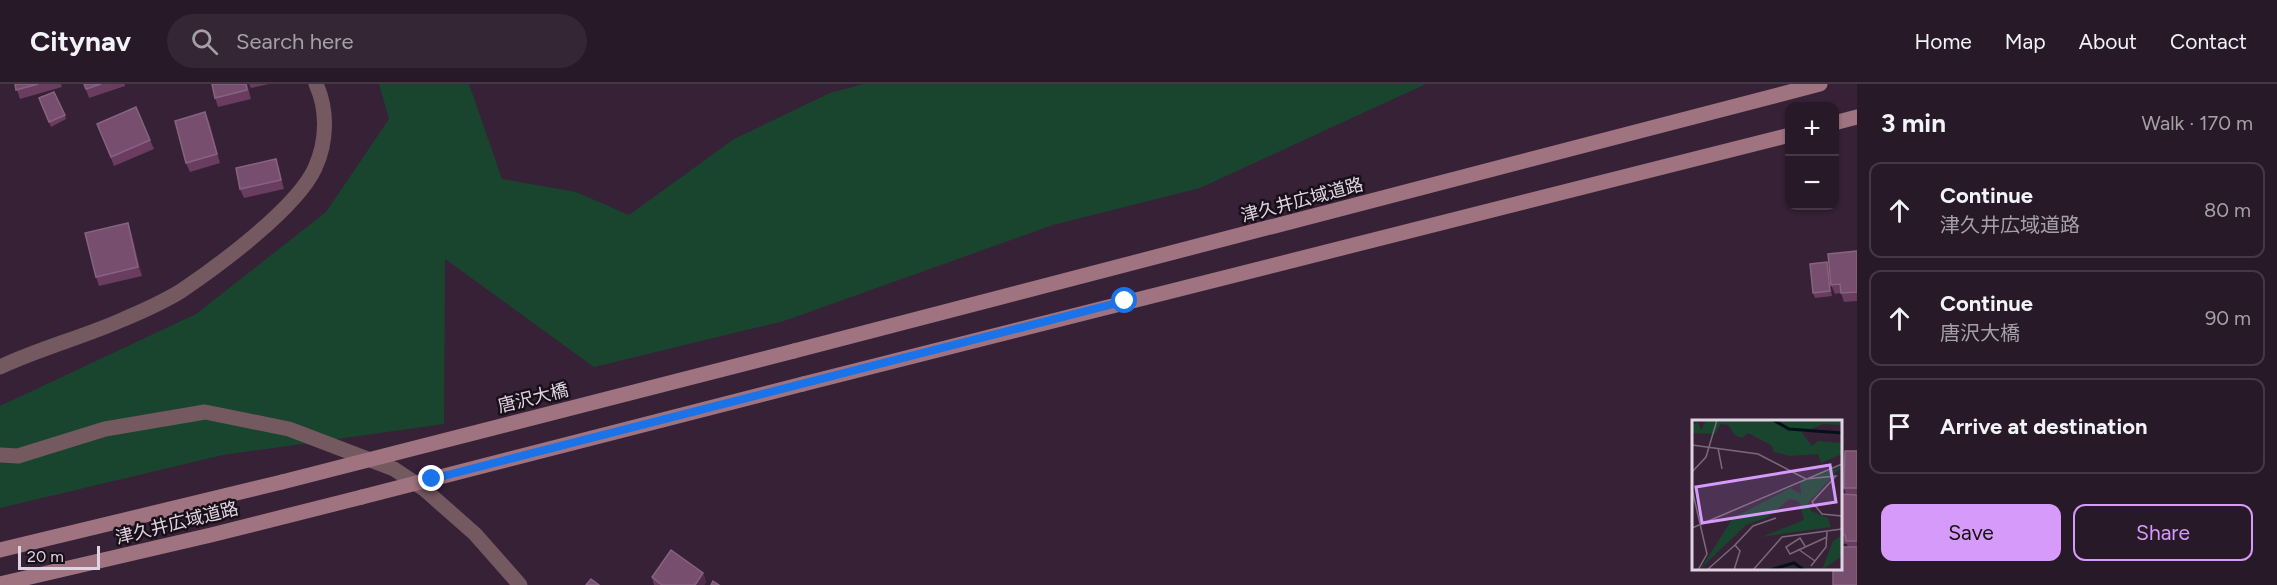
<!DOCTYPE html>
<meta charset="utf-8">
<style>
:root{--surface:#281929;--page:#342635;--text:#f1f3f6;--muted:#a5a0a8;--line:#443846;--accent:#d69bfa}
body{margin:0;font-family:Figtree,"Noto Sans JP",sans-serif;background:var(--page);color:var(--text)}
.controls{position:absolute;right:18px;top:18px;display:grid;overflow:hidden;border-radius:12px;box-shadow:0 2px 4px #0004}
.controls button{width:54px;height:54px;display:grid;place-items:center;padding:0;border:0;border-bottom:2px solid var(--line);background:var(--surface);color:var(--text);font:30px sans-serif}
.scale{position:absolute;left:18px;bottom:15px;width:82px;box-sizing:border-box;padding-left:6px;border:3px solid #e1d4e2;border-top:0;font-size:16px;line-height:21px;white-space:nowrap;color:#e1d4e2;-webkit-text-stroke:4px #180f18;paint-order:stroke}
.stop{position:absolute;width:18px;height:18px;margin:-14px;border:4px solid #1a73e8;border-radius:50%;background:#fff}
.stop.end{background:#1a73e8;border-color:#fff;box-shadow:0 2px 6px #0008}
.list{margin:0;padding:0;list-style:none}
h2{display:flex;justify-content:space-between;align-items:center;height:78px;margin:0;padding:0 24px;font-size:26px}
h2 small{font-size:20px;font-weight:400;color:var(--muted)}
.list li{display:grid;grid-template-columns:39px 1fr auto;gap:18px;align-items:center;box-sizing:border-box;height:96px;margin:0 12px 12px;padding:0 12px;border:2px solid var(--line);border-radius:12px}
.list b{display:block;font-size:22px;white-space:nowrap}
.list p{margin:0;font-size:20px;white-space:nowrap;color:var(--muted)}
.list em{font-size:20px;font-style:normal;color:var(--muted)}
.actions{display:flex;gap:12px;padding:18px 24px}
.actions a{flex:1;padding:14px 0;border:2px solid var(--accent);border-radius:12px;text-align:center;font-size:21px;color:var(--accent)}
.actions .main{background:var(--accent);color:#111}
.icon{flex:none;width:33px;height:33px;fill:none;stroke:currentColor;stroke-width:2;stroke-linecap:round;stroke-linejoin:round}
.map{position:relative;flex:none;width:1857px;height:501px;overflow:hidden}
header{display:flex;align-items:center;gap:36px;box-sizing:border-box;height:84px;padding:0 30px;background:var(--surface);border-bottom:2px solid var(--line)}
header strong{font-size:28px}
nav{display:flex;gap:33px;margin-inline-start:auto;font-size:21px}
.search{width:420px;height:54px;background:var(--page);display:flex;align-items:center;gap:15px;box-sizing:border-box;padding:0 21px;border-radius:33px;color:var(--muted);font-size:22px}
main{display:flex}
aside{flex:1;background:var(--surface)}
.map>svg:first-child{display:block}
</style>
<header>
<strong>Citynav</strong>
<div class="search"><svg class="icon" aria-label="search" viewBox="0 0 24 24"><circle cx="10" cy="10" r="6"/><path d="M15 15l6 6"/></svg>Search here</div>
<nav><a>Home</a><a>Map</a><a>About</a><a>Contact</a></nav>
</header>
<main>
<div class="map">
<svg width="1857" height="501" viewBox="0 0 1857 501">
<rect width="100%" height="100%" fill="#362137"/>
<!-- green -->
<path fill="#19452e" d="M379,0H469L502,95L576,108L629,131L734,55L830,9L863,0H1426L1200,104L1053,141L784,237L594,283L445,175L444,340L223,371L0,424V322L196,230L326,128L389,35Z"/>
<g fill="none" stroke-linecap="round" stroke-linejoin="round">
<!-- street -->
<g stroke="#755960" stroke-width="15">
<path d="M0,283C40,264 84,253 124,235C143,227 163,218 181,207C218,182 297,124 315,84C327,58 328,26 316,0"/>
<path d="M0,371L18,372L105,345L205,328L289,345L394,385L424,405L475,450L520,501"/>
</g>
<!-- secondary -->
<g stroke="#9f737f" stroke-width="15">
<path d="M1834,39L1857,33"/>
<path d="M794,267L1820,0"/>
<path d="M803,300L1790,51"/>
<path d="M0,466L282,398"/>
<path d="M0,500L211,451L362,413"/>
</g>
<!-- secondary-bridge -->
<g stroke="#9f737f" stroke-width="15">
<path d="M282,398L794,267"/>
<path d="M362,413L803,300"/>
</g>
</g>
<!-- wall -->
<g fill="#6a3d60">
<path d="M15,0H61L62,3L20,15Z"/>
<path d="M84,0H125V2L89,14Z"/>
<path d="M247,0L251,15L218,23L215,14Z"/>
<path d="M249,0H269L251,4Z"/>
<path d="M39,14L65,31L66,35L51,43Z"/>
<path d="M209,37L220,79L190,88L186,79Z"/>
<path d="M97,40L150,56L154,65L114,82Z"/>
<path d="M279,84L284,105L244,114L240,105Z"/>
<path d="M131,148L142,192L99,202L96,193Z"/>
<path d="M1857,167V217L1844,218L1841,209L1835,210L1831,201Z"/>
<path d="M1828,182L1832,212L1815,214L1813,209Z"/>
<path d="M1857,367V501L1847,460L1840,459V410L1846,411L1844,404Z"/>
<path d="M703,489L706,498L704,501H654L652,493Z"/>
</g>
<!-- shaded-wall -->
<g fill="#502b4a">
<path d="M205,28L209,37L220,79L217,70Z"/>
<path d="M276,75L279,84L284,105L281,96Z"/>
<path d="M128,139L131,148L142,192L138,183Z"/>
<path d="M1827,178L1828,182L1832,212L1830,207Z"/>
<path d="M703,489L706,498L704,501H695Z"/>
</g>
<!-- building -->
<g fill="#774e6e" stroke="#876380" stroke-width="1.5">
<path d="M15,0H38L16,6Z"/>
<path d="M84,0H101L86,5Z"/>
<path d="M212,0H246L247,6L215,14Z"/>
<path d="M54,8L65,31L49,38L39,14Z"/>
<path d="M136,23L150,56L111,73L97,40Z"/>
<path d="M205,28L217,70L186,79L175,37Z"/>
<path d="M276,75L281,96L240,105L236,84Z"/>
<path d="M128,139L138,183L96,193L85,149Z"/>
<path d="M1857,167V208L1841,209L1840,200L1831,201L1828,170Z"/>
<path d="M1827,178L1830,207L1813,209L1810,180Z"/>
<path d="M1845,367H1857V404H1844Z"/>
<path d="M1840,410L1857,411V457H1846L1845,451L1840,450Z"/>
<path d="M1840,463H1857V501H1833V484H1840Z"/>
<path d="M671,466L703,489L695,501H662L652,493Z"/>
<path d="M591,495L599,501H586Z"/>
<path d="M713,497L719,501H711Z"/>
</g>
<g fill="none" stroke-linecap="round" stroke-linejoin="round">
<!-- route -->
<path stroke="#1a73e8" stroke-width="8" d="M432,395L1125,217"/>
</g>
<g text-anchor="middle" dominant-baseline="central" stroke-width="5" stroke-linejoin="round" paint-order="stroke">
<!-- street labels -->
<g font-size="18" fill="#e1d4e2" stroke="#180f18">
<text transform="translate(1302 116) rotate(-15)">津久井広域道路</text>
<text transform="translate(533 314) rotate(-14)">唐沢大橋</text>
<text transform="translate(177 439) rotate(-14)">津久井広域道路</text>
</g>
</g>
<!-- overview -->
<g transform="translate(1692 336)">
<rect width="150" height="150" fill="#362137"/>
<path d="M14,0H150V5L131,4L110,13L120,26L126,21L150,23V34L129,43L126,34L97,36L82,32L79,25L56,13L50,18L43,15L36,5L29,4L23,14L0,13V5L6,2L9,10ZM150,46L116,83L119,91L136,98L139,107L69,117L112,100L107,81L97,79L76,97L54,105L9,148L41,98L98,68L109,74L108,62ZM150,115V136L130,150L141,121Z" fill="#19452e"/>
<path fill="none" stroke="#00111a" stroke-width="3" d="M81,0L97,9L150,13M78,150L102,143L112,150"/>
<path fill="none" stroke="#7a697b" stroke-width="1.5" d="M0,25L66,34L114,59L144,56L120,82L130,94L150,96M26,28L30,49M0,52L14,37L25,0M0,69L15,134L6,150M0,108L150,44M43,125L61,106L84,98M113,126L108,118L94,127L98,134L135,117M106,129L123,141M119,146L134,127L135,112M15,150L43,125L48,131L42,150M61,150L90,117L150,109"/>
<path fill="#d69bfa" fill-opacity="0.15" stroke="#d69bfa" stroke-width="3" d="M138,45L144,82L10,103L4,67Z"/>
<rect width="150" height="150" fill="none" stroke="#e1d4e2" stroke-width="3"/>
</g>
</svg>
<div class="controls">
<button>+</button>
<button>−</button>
</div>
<div class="scale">20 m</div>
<div class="stop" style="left:1125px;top:217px"></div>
<div class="stop end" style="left:432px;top:395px"></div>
</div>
<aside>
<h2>3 min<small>Walk · 170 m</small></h2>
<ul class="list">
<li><svg class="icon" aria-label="ahead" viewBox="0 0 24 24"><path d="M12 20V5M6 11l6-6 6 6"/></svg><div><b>Continue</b><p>津久井広域道路</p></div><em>80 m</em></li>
<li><svg class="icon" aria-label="ahead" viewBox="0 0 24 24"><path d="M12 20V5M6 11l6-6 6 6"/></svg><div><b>Continue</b><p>唐沢大橋</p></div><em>90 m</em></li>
<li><svg class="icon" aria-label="arrive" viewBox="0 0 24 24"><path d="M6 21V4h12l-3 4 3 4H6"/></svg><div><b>Arrive at destination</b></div></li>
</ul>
<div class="actions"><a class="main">Save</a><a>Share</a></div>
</aside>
</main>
